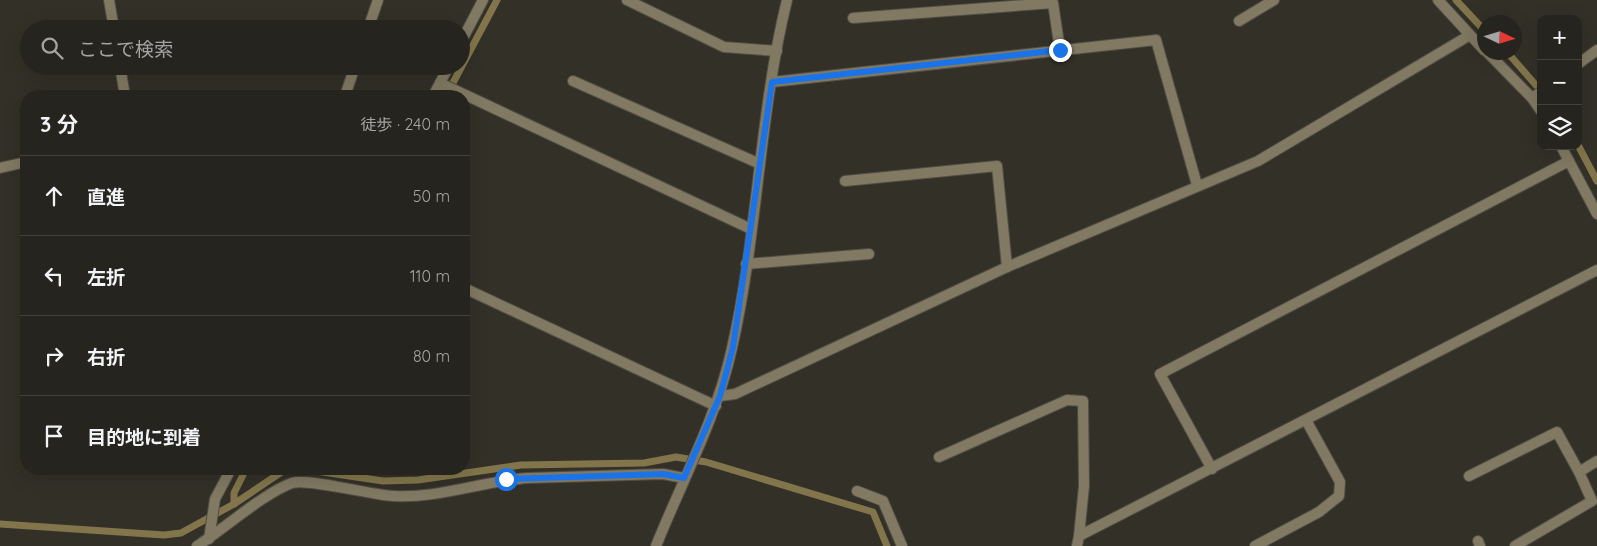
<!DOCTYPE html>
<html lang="ja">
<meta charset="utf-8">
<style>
:root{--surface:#26241e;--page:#2e2c27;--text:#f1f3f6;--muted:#a4a4a4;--line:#42413c}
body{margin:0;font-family:Quicksand,"Noto Sans JP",sans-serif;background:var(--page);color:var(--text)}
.controls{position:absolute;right:15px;top:15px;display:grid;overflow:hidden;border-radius:10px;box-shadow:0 5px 20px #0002}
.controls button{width:45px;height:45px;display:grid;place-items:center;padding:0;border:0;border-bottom:1px solid var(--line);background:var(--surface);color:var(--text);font:25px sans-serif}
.compass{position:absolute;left:1477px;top:15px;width:45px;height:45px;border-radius:50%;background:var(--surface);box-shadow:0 5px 20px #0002;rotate:94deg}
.stop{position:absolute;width:15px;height:15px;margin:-11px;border:4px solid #1a73e8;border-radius:50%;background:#fff}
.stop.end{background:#1a73e8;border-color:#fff;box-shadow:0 1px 5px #0008}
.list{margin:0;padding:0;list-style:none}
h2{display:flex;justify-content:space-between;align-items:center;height:65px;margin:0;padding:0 20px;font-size:21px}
h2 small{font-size:16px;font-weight:400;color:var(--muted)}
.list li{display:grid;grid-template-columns:32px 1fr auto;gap:15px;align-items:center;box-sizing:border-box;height:80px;padding:0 20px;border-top:1px solid var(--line)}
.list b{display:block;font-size:19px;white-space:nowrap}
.list em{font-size:16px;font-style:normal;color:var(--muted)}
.icon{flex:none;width:28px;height:28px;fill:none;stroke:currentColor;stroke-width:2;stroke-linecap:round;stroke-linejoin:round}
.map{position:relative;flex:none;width:1597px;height:546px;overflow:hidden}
.search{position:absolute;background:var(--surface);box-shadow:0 5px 20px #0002;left:20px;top:20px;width:450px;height:55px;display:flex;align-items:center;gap:12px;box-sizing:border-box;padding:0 18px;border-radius:28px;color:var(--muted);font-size:19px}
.panel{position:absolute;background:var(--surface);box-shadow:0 5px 20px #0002;left:20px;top:90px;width:450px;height:385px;border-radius:20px}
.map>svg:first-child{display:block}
</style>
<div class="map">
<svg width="1597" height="546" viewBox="0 0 1597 546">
<rect width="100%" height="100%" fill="#333028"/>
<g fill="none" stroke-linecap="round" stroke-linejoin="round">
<!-- stream -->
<g stroke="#82754b" stroke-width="7">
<path d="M1456,0L1484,30"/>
<path d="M1507,52L1541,91"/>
<path d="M446,96L497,0"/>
<path d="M1578,145L1597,181"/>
<path d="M234,504V493L246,469"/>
<path d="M0,524L164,535L181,533L234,504L286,469L309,470L383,481L418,480L521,465L644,463L676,457L706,462L873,512L887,546"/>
</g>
<defs>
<g id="lane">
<path d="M368,29L378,0"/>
<path d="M345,96L355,66"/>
</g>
<g id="street">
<path d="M109,0L114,29"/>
<path d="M627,0L724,47L777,51"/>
<path d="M1438,0L1484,50"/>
<path d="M853,18L1053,3L1060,50"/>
<path d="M1239,21L1274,0"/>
<path d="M461,42L483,0"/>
<path d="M1487,52L1532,98L1541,111"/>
<path d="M1578,64L1597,50"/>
<path d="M120,66L125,96"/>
<path d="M573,81L760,164"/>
<path d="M772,82L1156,40L1197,185"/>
<path d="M440,83L751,229"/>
<path d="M433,96L449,66"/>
<path d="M1532,98L1541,92"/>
<path d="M1561,146L1597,214"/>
<path d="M0,168L26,162"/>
<path d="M845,181L997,166L1007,267"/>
<path d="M746,264L869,254"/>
<path d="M464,288L716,406"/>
<path d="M720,396L735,394L1007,267L1258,161L1470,35"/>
<path d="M939,457L1067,400L1083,401L1084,486L1079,536"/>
<path d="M1212,469L1160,374L1569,161"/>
<path d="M1469,476L1557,432L1579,472L1597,461"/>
<path d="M857,491L883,501L902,546"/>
<path d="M209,539L215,499L231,469"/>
<path d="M1478,541L1480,546"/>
<path d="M197,546C224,529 264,493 292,483C308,478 371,495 393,496C438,499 483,481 528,478L663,474L684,478"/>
<path d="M656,546C682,481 717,417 732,348C758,234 759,114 787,0"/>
<path d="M1077,546L1079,536L1597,270"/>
<path d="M1255,546L1319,512L1339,496L1340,482L1306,420"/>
<path d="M1515,546L1592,501L1579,472"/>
</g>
</defs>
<!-- lane casing -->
<use href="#lane" stroke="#514e46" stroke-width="12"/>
<!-- street casing -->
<use href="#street" stroke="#514e46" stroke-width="12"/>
<!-- lane -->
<use href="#lane" stroke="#817962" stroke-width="10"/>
<!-- street -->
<use href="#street" stroke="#817962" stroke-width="10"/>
</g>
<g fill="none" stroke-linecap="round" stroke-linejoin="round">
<!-- route -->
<path stroke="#1a73e8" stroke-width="6" d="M506,479L663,474L684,478L720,396L733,347L772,82L1060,50"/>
</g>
</svg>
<div class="controls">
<button>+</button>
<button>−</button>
<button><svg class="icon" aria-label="layers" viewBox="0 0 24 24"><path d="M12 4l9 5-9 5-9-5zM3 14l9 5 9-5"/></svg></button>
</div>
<svg class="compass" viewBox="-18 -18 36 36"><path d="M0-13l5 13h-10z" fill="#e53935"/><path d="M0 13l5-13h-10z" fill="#a4a4a4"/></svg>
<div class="stop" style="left:506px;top:479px"></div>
<div class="stop end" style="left:1060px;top:50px"></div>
<div class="search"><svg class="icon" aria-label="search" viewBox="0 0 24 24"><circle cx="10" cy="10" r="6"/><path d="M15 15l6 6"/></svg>ここで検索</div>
<section class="panel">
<h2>3 分<small>徒歩 · 240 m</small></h2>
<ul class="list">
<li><svg class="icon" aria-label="ahead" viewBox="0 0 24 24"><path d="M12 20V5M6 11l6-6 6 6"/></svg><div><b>直進</b></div><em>50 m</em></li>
<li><svg class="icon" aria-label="left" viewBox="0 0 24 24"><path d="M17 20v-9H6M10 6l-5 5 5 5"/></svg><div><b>左折</b></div><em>110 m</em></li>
<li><svg class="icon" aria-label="right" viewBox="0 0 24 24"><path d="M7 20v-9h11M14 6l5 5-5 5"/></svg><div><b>右折</b></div><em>80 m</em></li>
<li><svg class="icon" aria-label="arrive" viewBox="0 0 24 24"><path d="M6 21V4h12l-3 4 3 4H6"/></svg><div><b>目的地に到着</b></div></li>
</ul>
</section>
</div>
